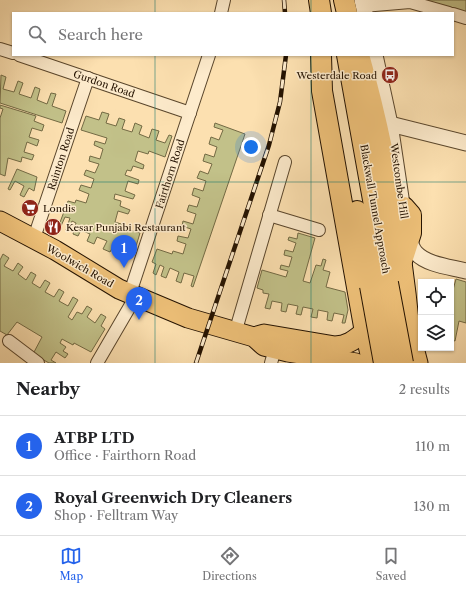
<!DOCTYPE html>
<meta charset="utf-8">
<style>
:root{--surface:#fff;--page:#f6f6f6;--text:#202124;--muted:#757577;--line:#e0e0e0;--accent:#2563eb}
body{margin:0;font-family:"Libre Caslon Text",serif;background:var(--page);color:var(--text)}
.controls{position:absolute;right:12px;bottom:12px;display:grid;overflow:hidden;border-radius:0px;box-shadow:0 1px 3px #0004}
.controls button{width:36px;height:36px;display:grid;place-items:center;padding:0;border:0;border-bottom:1px solid var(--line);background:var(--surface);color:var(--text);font:20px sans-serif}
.you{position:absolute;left:251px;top:147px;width:14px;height:14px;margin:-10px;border:3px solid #fff;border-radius:50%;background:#1a73e8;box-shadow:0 0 0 6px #1a73e833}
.badge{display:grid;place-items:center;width:26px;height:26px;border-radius:50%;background:var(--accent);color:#fff;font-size:13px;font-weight:700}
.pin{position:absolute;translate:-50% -33px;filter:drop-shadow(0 1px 2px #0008)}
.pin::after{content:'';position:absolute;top:21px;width:14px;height:12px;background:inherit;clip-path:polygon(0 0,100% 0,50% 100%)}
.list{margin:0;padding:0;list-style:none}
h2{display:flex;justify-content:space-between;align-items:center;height:52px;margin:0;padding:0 16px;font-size:17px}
h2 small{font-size:13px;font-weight:400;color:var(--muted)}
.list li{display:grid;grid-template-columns:26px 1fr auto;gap:12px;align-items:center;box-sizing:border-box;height:60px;padding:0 16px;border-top:1px solid var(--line)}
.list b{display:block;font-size:15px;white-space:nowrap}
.list p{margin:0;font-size:13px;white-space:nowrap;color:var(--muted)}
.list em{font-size:13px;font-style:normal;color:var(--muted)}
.icon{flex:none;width:22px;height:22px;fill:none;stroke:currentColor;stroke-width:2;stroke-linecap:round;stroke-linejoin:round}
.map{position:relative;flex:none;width:466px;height:363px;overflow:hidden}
.search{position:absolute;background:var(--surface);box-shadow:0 1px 3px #0004;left:12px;right:12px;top:12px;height:44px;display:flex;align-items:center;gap:10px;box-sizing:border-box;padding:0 14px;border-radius:0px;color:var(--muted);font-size:15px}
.sheet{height:172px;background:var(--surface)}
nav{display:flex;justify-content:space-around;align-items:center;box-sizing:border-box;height:56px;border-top:1px solid var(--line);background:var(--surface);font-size:11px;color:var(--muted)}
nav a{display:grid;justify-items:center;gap:2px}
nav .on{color:var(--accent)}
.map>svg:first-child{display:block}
</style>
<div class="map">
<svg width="466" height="363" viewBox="0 0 466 363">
<rect width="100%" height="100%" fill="#fce0b0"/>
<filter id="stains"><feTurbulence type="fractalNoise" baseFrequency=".005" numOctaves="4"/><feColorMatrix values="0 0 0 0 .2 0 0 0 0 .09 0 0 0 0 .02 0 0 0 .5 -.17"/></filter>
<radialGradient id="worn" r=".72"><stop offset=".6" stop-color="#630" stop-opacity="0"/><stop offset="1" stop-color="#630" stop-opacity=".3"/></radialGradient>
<!-- green -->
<g fill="#c2c189" stroke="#736a44">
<path d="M425,0H466V12Z"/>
<path d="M1,75L6,77L3,89L14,92L18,81L23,83L19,94L31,98L35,87L40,89L37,100L47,104L51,93L56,94L52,106L66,111L62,123L0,103Z"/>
<path d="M0,105L36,116L34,121L44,125L42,131L32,128L29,137L39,140L37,146L27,142L24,152L34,155L32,160L22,157L21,162L8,158L5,176L0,174V118L3,109L0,108Z"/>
<path d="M102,112L109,114L106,123L116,126L119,118L125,120L122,129L132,132L135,123L142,126L139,134L149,138L152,129L159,131L156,140L165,143L169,135L172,136L165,157L149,151L148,154L138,151L135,161L144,165L143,169L133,166L131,171L127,170L125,175L139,180L138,184L128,181L125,191L135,195L133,199L115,194L114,199L121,201L120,206L130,210L128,214L118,211L115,222L124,225V228L140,233L134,253L128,250L125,260L119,257L123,249L114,245L110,252L103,249L107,241L97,237L94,244L87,241L90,234L81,230L78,236L73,234L76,223L72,221L68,231L66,230L70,218L65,217L61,226L59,225L68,201L75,203L76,200L86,203L89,194L79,190L81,185L91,188L94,179L84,175L86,170L95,173L99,164L89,161L90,156L100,159L103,149L94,145L95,141L105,144L107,138L81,130L86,116L99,120Z"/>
<path d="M215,123L245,134L193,287L191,286L194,276L184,273L181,283L176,281L179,272L170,268L166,278L161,276L164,267L160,265L156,275L153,273L156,264L152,262L157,249L172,254L173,251L183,254L186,244L177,241L178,236L188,238L191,229L182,226L183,221L193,224L196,214L187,211L189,205L197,207L200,198L192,195L194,188L203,191L206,181L197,178L200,171L208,174L212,164L203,161L205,154L214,157L217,147L209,144L211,137L219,140L223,130L214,127Z"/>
<path d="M17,169L37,177L34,191L29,188L24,197L20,195L24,186L15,181L10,190L8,189Z"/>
<path d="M298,233L315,238L303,281L310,283L316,265L321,266L323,259L326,260L323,270L330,272L326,287L345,292L348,310L345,323H342L344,315L334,313L332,321L327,320L328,312L318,310L317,318L311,317L313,309L303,307L301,315L296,314L298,306L288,304L286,312L281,311L282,303L272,301L270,309L265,308L269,294L263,293V290L257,288L262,270L286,277L288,271L280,269L281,265L289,267L292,257L284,255L285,250L293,252L296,243L288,240L289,237L297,239Z"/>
<path d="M3,254L9,258L4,266L13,271L18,263L23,267L18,274L26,280L31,272L36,275L32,283L40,288L45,280L50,283L45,292L54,297L59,289L64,292L59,301L68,306L73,297L78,300L68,317L72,320L77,312L82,314L87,306L92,309L87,317L95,323L101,314L106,317L101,326L105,329L91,352L74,343L73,345L62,339L60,343L66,347L63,351L68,354L65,358L56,352L51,360L56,363H49L33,354L42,337L17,322L7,335L0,331V260Z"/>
<path d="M456,279L466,282V323L459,321L455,341L452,340L453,337L451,336V297Z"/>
</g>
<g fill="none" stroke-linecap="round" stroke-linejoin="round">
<defs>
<g id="minor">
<path d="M363,6L410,2L449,13"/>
<path d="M221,13L224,0"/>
<path d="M453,14L466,18"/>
<path d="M0,49L13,53"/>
<path d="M19,55L190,113"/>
<path d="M269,215L319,230"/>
<path d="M32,239L36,232L88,78"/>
<path d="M130,293L209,55"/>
<path d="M235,333L285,162"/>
<path d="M9,341L38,363"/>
<path d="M97,363L136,296"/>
<path d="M271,363L275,349"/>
</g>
<g id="tertiary">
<path d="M362,0L365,13"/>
<path d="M375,55L390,124L406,231C409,238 411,248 416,253C427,265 451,267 466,271"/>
<path d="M390,124L466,143"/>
</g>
<g id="primary">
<path d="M0,221L55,250L119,289L188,318L254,337L264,346L288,352L356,363"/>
<path d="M365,332L372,363"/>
<path d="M254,337L264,334L335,346C353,345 358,335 372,326C401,305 413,341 418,363"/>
</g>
<g id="trunk">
<path d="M319,0L321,13"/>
<path d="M344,0L347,13"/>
<path d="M321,55L322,91L365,332"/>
<path d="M347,55L388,283"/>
<path d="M359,55C385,146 401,242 410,335"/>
<path d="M357,211L370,286"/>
<path d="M402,261L411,233V215L404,207"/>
</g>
</defs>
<!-- minor casing -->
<use href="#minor" stroke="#5a462c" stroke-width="14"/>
<!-- tertiary casing -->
<use href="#tertiary" stroke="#5a462c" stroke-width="17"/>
<!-- primary casing -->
<use href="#primary" stroke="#241200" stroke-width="21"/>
<!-- trunk casing -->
<use href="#trunk" stroke="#241200" stroke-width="22"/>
<!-- minor -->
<use href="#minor" stroke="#fdebcc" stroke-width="12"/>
<!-- tertiary -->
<use href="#tertiary" stroke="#fdebcc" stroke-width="15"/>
<!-- primary -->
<use href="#primary" stroke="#eec078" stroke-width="19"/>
<!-- trunk -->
<use href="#trunk" stroke="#eec078" stroke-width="20"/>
<defs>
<g id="rail">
<path d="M284,0L285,13"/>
<path d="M196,363L269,145L280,102L286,55"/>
</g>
</defs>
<!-- rail casing -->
<use href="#rail" stroke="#241200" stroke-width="4.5"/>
<!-- rail -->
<use href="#rail" stroke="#fdebcc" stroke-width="3" stroke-dasharray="9" stroke-linecap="butt"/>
<defs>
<g id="trunk-bridge">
<path d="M388,283L403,363"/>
<path d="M370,286L384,363"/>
</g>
</defs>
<!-- trunk-bridge casing -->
<use href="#trunk-bridge" stroke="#241200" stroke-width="22" stroke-linecap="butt"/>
<!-- trunk-bridge -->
<use href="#trunk-bridge" stroke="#eec078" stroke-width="20"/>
</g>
<!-- grid -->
<path fill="none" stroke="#0f766e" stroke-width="1" stroke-opacity="0.55" d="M155,0V13M311,0V13M155,55V363M311,55V363M0,182H466"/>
<!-- icons -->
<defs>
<symbol id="bus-disc" viewBox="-11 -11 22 22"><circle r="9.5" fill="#8f2418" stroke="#fdebcc"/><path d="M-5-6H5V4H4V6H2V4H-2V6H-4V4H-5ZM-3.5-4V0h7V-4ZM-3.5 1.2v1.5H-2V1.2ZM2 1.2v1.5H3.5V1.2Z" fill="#fff"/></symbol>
<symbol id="supermarket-disc" viewBox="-11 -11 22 22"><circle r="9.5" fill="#8f2418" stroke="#fdebcc"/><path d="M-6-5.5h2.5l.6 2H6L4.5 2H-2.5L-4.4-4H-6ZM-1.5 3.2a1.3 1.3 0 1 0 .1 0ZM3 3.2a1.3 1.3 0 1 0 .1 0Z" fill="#fff"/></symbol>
<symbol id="restaurant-disc" viewBox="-11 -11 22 22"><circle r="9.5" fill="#8f2418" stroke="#fdebcc"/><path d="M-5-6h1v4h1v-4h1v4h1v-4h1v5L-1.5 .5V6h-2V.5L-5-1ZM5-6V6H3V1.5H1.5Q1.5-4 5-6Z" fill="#fff"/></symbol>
</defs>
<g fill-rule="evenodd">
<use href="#bus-disc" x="380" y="65" width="20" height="20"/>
<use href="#supermarket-disc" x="20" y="198" width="20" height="20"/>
<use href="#restaurant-disc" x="43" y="217" width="20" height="20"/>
</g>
<g text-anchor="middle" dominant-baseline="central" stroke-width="3" stroke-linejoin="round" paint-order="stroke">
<!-- poi labels -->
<g font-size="10" fill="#241200" stroke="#fdebcc" text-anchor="start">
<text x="377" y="75" text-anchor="end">Westerdale Road</text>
<text x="43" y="208">Londis</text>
<text x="66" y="227">Kesar Punjabi Restaurant</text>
</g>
<!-- street labels -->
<g font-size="10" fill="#241200" stroke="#fdebcc">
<text transform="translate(104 84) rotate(19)">Gurdon Road</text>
<text transform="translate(61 159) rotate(-72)">Rainton Road</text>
<text transform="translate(170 174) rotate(-72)">Fairthorn Road</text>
<text transform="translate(399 181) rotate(82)">Westcombe Hill</text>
<text transform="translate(375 209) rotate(80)">Blackwall Tunnel Approach</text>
<text transform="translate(80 266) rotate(30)">Woolwich Road</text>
</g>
</g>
<rect width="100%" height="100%" filter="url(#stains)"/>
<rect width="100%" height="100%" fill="url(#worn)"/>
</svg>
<div class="controls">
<button><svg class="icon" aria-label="locate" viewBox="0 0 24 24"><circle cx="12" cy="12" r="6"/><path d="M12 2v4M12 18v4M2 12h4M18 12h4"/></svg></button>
<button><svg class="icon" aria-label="layers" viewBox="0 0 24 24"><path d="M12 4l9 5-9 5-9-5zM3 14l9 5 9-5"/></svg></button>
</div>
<div class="you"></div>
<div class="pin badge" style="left:124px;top:268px">1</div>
<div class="pin badge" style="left:139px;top:320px">2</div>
<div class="search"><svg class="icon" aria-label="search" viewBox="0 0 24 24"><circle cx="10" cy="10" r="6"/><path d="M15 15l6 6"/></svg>Search here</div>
</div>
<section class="sheet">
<h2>Nearby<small>2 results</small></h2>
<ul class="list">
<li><span class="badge">1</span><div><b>ATBP LTD</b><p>Office · Fairthorn Road</p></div><em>110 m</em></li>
<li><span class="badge">2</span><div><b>Royal Greenwich Dry Cleaners</b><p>Shop · Felltram Way</p></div><em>130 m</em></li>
</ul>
</section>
<nav>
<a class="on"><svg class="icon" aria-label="map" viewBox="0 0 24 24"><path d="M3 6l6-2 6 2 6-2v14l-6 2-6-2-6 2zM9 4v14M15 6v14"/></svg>Map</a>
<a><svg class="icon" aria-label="directions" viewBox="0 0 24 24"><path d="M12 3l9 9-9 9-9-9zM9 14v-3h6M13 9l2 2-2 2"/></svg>Directions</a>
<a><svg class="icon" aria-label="saved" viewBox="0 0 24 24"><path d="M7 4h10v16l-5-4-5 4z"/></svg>Saved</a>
</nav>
